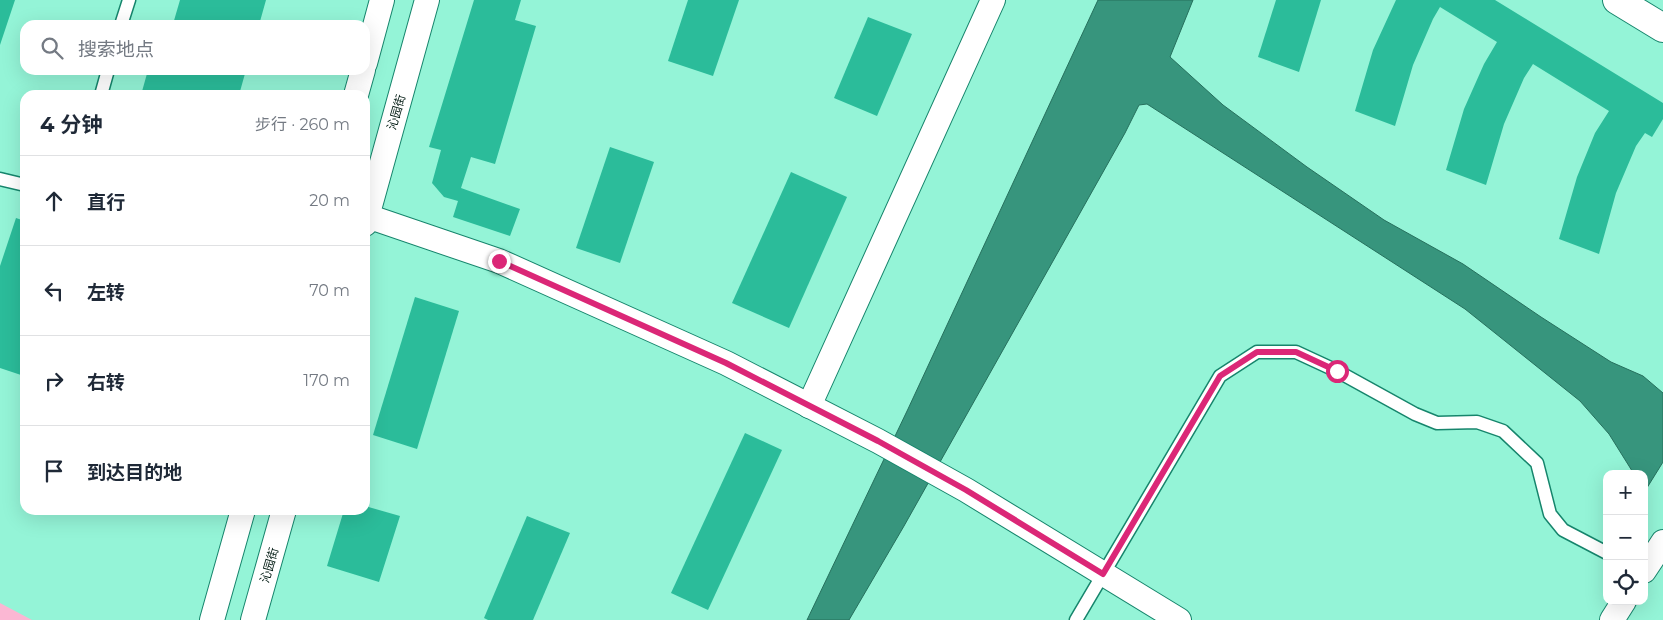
<!DOCTYPE html>
<html lang="zh">
<meta charset="utf-8">
<style>
:root{--surface:#fff;--page:#f6f6f7;--text:#1f2937;--muted:#747a83;--line:#e0e1e3}
body{margin:0;font-family:Montserrat,"Noto Sans SC",sans-serif;background:var(--page);color:var(--text)}
.controls{position:absolute;right:15px;bottom:15px;display:grid;overflow:hidden;border-radius:10px;box-shadow:0 5px 20px #0002}
.controls button{width:45px;height:45px;display:grid;place-items:center;padding:0;border:0;border-bottom:1px solid var(--line);background:var(--surface);color:var(--text);font:25px sans-serif}
.stop{position:absolute;width:15px;height:15px;margin:-11px;border:4px solid #db2777;border-radius:50%;background:#fff}
.stop.end{background:#db2777;border-color:#fff;box-shadow:0 1px 5px #0008}
.list{margin:0;padding:0;list-style:none}
h2{display:flex;justify-content:space-between;align-items:center;height:65px;margin:0;padding:0 20px;font-size:21px}
h2 small{font-size:16px;font-weight:400;color:var(--muted)}
.list li{display:grid;grid-template-columns:32px 1fr auto;gap:15px;align-items:center;box-sizing:border-box;height:90px;padding:0 20px;border-top:1px solid var(--line)}
.list b{display:block;font-size:19px;white-space:nowrap}
.list em{font-size:16px;font-style:normal;color:var(--muted)}
.icon{flex:none;width:28px;height:28px;fill:none;stroke:currentColor;stroke-width:2;stroke-linecap:round;stroke-linejoin:round}
.map{position:relative;flex:none;width:1663px;height:620px;overflow:hidden}
.search{position:absolute;background:var(--surface);box-shadow:0 5px 20px #0002;left:20px;top:20px;width:350px;height:55px;display:flex;align-items:center;gap:12px;box-sizing:border-box;padding:0 18px;border-radius:15px;color:var(--muted);font-size:19px}
.panel{position:absolute;background:var(--surface);box-shadow:0 5px 20px #0002;left:20px;top:90px;width:350px;height:425px;border-radius:15px}
.map>svg:first-child{display:block}
</style>
<div class="map">
<svg width="1663" height="620" viewBox="0 0 1663 620">
<rect width="100%" height="100%" fill="#94f4d7"/>
<!-- green -->
<path fill="#fbb7d3" d="M0,603L32,620H0Z"/>
<!-- water -->
<path fill="#37957d" stroke="#26705d" d="M1098,0H1193L1170,57L1223,105L1307,167L1384,220L1463,264L1541,317L1611,362L1643,376L1663,393V462L1645,491L1644,474H1634L1609,434L1580,401L1465,309L1147,104L1139,105L1125,133L904,526L849,620H807L908,409Z"/>
<!-- building -->
<g fill="#2bbc9a">
<path d="M0,0H15L0,45Z"/>
<path d="M180,0H266L259,25H162L163,21L173,24Z"/>
<path d="M474,0H521L515,20L536,26L495,164L471,157L461,188L520,209L510,236L453,217L458,201L444,197L432,183L441,150L429,147Z"/>
<path d="M688,0H739L713,76L668,61Z"/>
<path d="M1276,0H1321L1299,72L1258,57Z"/>
<path d="M1396,0H1495L1663,103V119L1652,137L1645,133L1636,146L1616,193L1599,254L1559,239L1577,177L1595,133L1609,111L1533,64L1524,78L1504,124L1486,185L1446,170L1464,109L1484,64L1497,42L1440,7L1433,19L1413,65L1395,126L1355,111L1373,50Z"/>
<path d="M868,17L912,34L877,116L834,98Z"/>
<path d="M148,70H246L239,95H141Z"/>
<path d="M610,147L654,162L620,263L576,248Z"/>
<path d="M791,172L847,197L789,328L732,303Z"/>
<path d="M16,218L25,221L24,376L0,368V266Z"/>
<path d="M415,297L459,311L417,449L373,435Z"/>
<path d="M745,433L782,450L708,610L671,593Z"/>
<path d="M365,506L400,516L379,582L327,566L344,510H365Z"/>
<path d="M527,516L570,533L533,620H488L484,618Z"/>
</g>
<g fill="none" stroke-linecap="round" stroke-linejoin="round">
<defs>
<g id="service">
<path d="M121,25L129,0"/>
<path d="M101,95L108,70"/>
<path d="M0,179L25,185"/>
<path d="M1076,620L1220,376L1257,352H1296L1337,371L1415,414L1437,423L1477,422L1503,431L1537,463L1550,514L1563,530L1607,553"/>
</g>
<g id="minor">
<path d="M365,63L382,0"/>
<path d="M356,95L363,70"/>
<path d="M367,216L499,261L726,363L878,441L966,490L1179,620"/>
<path d="M365,224L427,0"/>
<path d="M809,406L993,0"/>
<path d="M1644,571L1663,542"/>
<path d="M212,620L243,510"/>
<path d="M253,620L284,510"/>
<path d="M1612,620L1624,601"/>
</g>
<path id="tertiary" d="M1617,0L1663,28"/>
</defs>
<!-- service casing -->
<use href="#service" stroke="#16856c" stroke-width="15"/>
<!-- minor casing -->
<use href="#minor" stroke="#16856c" stroke-width="26"/>
<!-- tertiary casing -->
<use href="#tertiary" stroke="#16856c" stroke-width="30"/>
<!-- service -->
<use href="#service" stroke="#fff" stroke-width="12"/>
<!-- minor -->
<use href="#minor" stroke="#fff" stroke-width="24"/>
<!-- tertiary -->
<use href="#tertiary" stroke="#fff" stroke-width="28"/>
</g>
<g fill="none" stroke-linecap="round" stroke-linejoin="round">
<!-- route -->
<path stroke="#db2777" stroke-width="6" d="M499,261L726,363L878,441L966,490L1103,574L1220,376L1257,352H1296L1337,371"/>
</g>
<g text-anchor="middle" dominant-baseline="central" stroke-width="4" stroke-linejoin="round" paint-order="stroke">
<!-- street labels -->
<g font-size="12" fill="#001a12" stroke="#fff">
<text transform="translate(396 112) rotate(-74)">沁园街</text>
<text transform="translate(269 565) rotate(-74)">沁园街</text>
</g>
</g>
</svg>
<div class="controls">
<button>+</button>
<button>−</button>
<button><svg class="icon" aria-label="locate" viewBox="0 0 24 24"><circle cx="12" cy="12" r="6"/><path d="M12 2v4M12 18v4M2 12h4M18 12h4"/></svg></button>
</div>
<div class="stop" style="left:1337px;top:371px"></div>
<div class="stop end" style="left:499px;top:261px"></div>
<div class="search"><svg class="icon" aria-label="search" viewBox="0 0 24 24"><circle cx="10" cy="10" r="6"/><path d="M15 15l6 6"/></svg>搜索地点</div>
<section class="panel">
<h2>4 分钟<small>步行 · 260 m</small></h2>
<ul class="list">
<li><svg class="icon" aria-label="ahead" viewBox="0 0 24 24"><path d="M12 20V5M6 11l6-6 6 6"/></svg><div><b>直行</b></div><em>20 m</em></li>
<li><svg class="icon" aria-label="left" viewBox="0 0 24 24"><path d="M17 20v-9H6M10 6l-5 5 5 5"/></svg><div><b>左转</b></div><em>70 m</em></li>
<li><svg class="icon" aria-label="right" viewBox="0 0 24 24"><path d="M7 20v-9h11M14 6l5 5-5 5"/></svg><div><b>右转</b></div><em>170 m</em></li>
<li><svg class="icon" aria-label="arrive" viewBox="0 0 24 24"><path d="M6 21V4h12l-3 4 3 4H6"/></svg><div><b>到达目的地</b></div></li>
</ul>
</section>
</div>
